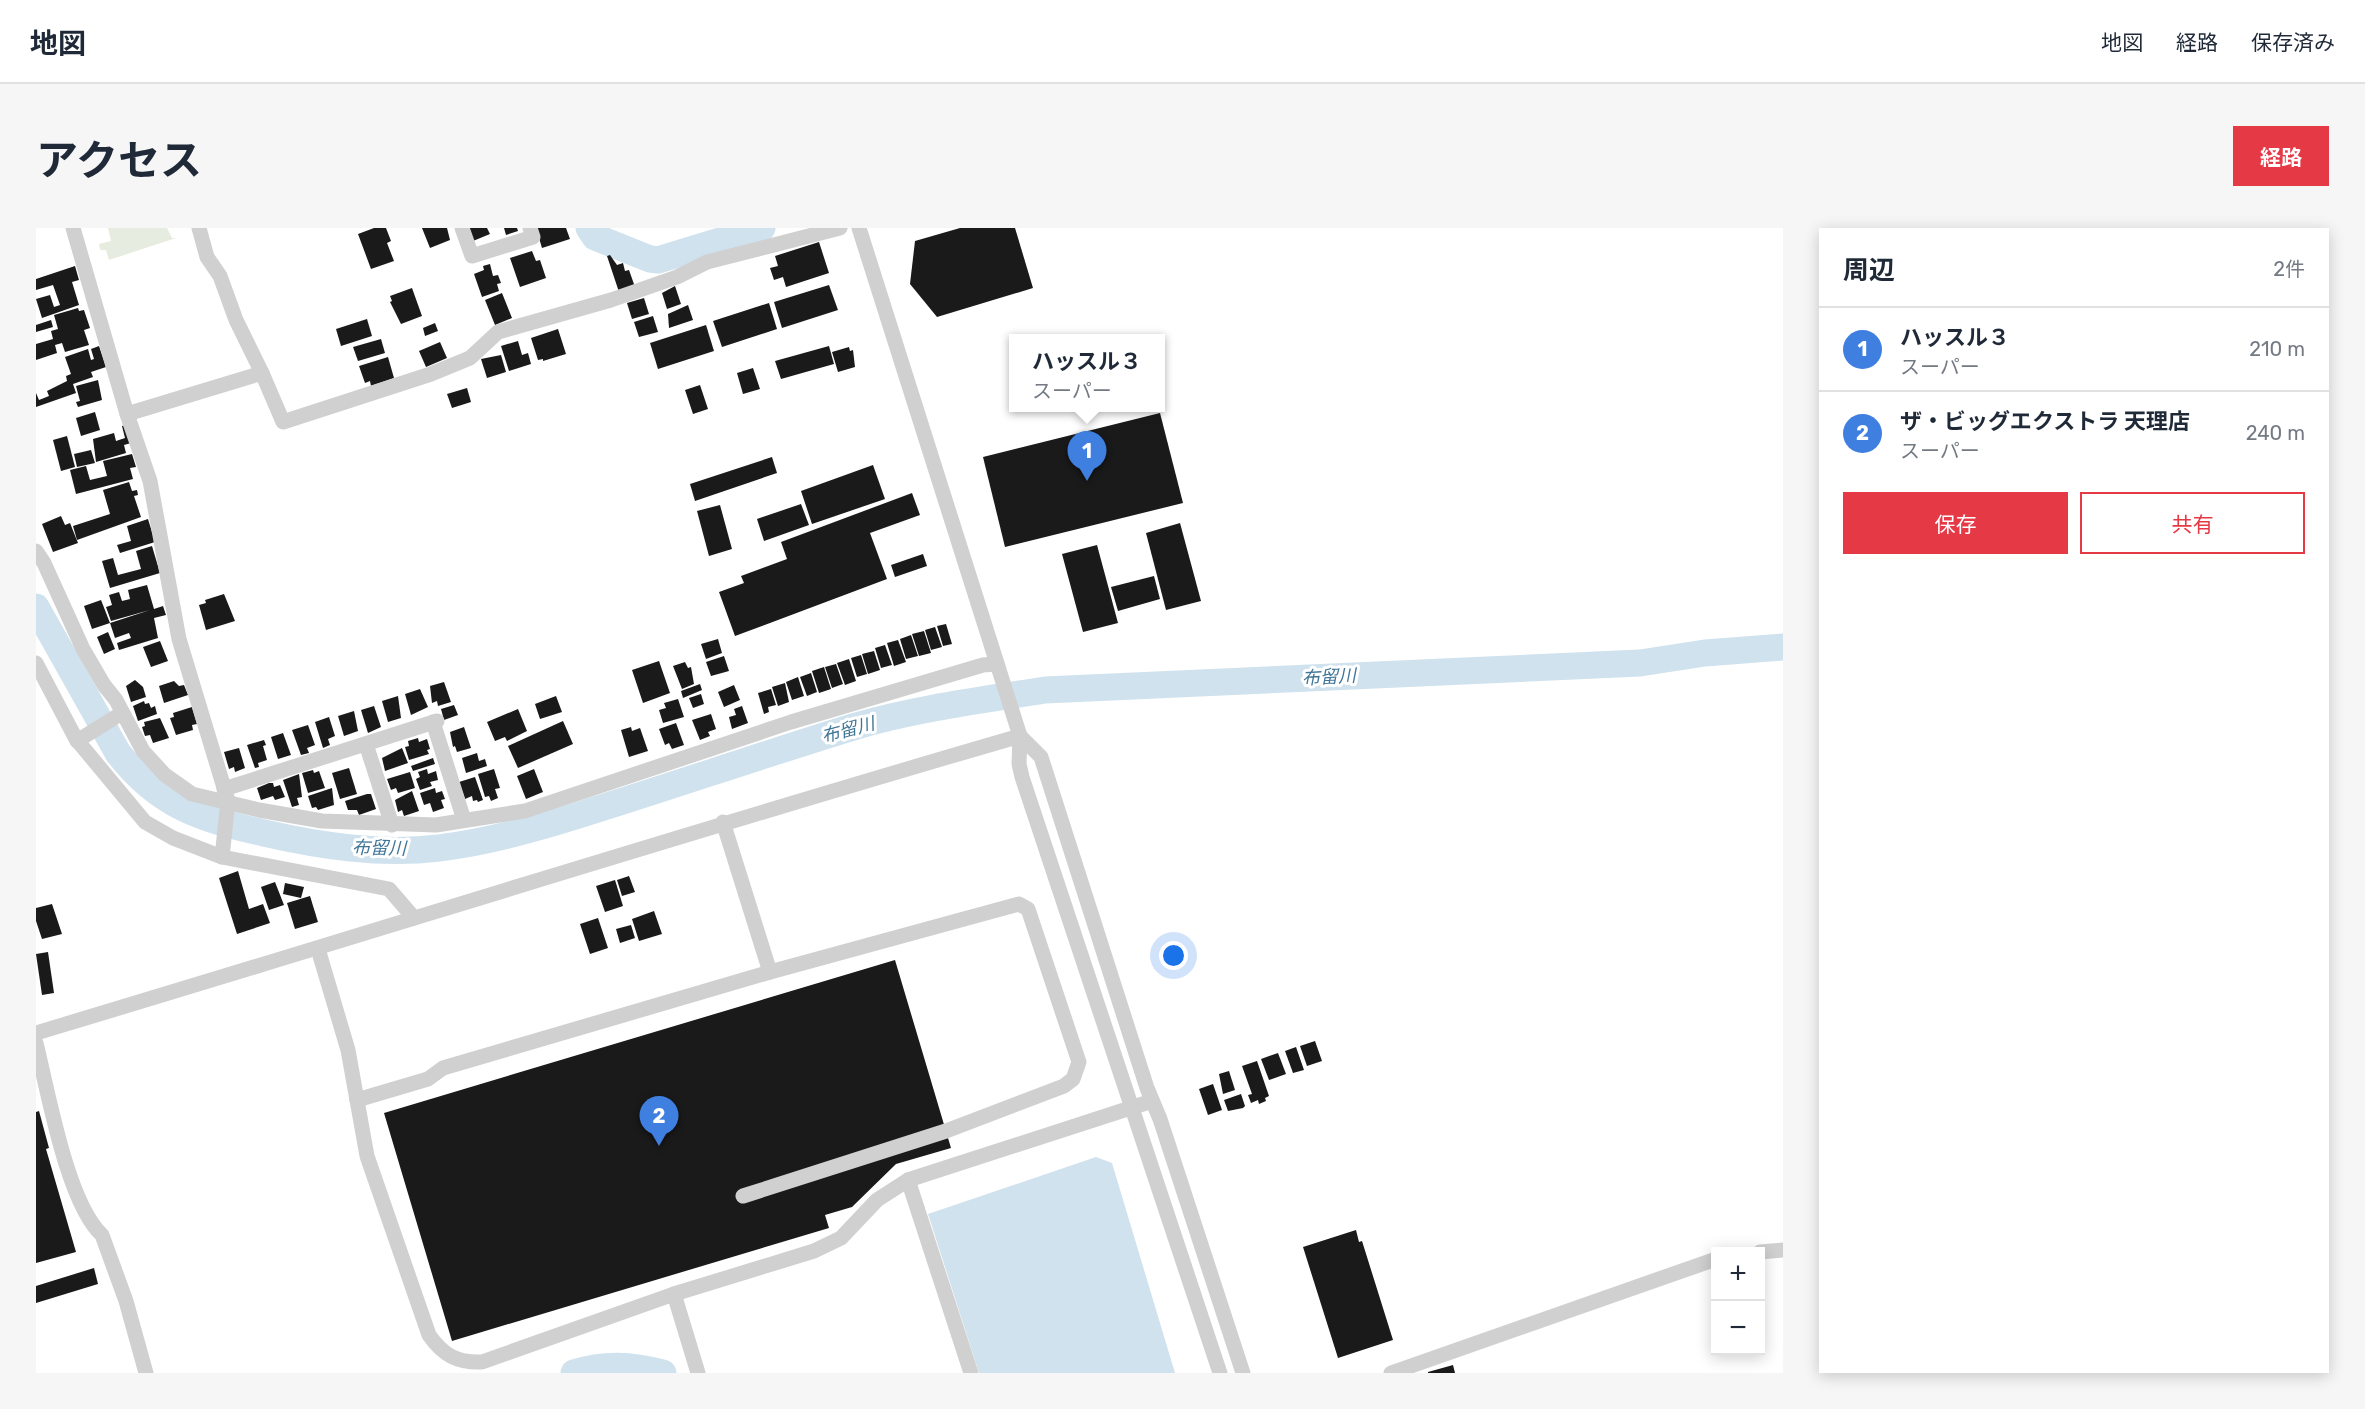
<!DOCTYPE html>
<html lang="ja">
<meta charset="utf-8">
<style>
:root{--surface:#fff;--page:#f6f6f7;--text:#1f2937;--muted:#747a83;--line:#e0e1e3;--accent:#e63946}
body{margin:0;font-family:Rubik,"Noto Sans JP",sans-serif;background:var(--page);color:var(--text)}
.controls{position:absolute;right:18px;bottom:18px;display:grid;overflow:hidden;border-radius:0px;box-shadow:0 3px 15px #0003}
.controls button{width:54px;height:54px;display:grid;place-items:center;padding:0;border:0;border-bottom:2px solid var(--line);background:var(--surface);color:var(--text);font:30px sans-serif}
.you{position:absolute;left:1138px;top:728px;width:21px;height:21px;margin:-15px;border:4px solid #fff;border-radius:50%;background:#1a73e8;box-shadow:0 0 0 9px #1a73e833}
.badge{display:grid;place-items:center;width:39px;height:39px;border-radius:50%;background:var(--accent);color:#fff;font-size:20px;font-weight:700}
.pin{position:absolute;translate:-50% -50px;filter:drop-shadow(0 2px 3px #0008)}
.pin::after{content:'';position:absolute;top:32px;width:21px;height:18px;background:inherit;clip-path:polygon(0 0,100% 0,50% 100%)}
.popup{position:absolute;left:973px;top:106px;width:156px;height:78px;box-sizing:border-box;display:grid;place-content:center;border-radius:0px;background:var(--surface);filter:drop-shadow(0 2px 4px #0005);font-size:20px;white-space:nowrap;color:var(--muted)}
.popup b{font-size:22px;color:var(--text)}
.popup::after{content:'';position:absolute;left:50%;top:100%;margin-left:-12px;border:12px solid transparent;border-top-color:var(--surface)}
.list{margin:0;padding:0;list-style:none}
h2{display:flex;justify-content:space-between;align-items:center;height:78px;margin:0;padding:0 24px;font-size:26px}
h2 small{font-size:20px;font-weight:400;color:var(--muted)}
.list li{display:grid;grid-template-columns:39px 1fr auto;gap:18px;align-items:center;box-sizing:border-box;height:84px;padding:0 24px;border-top:2px solid var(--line)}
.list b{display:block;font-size:22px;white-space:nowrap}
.list p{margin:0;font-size:20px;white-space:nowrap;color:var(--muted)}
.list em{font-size:20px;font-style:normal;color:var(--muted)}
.actions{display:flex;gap:12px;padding:18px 24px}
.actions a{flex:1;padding:14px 0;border:2px solid var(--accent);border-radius:0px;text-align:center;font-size:21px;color:var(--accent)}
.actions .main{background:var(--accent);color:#fff}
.map{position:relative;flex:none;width:1747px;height:1145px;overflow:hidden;border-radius:0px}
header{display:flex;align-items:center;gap:36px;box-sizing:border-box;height:84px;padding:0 30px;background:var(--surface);border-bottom:2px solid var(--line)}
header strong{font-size:28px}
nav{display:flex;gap:33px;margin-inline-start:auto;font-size:21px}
.intro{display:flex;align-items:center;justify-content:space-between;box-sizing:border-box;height:144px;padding:0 36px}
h1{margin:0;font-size:42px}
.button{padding:15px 27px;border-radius:0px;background:var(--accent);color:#fff;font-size:21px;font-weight:700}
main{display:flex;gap:36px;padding:0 36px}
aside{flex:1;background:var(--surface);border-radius:0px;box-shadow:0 3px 15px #0003}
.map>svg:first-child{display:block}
</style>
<header>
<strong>地図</strong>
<nav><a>地図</a><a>経路</a><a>保存済み</a></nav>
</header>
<div class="intro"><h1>アクセス</h1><a class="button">経路</a></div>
<main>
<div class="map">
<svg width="1747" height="1145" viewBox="0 0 1747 1145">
<rect width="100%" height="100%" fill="#fff"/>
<!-- green -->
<path fill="#e6ecdf" d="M72,0H131L136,10H140L73,32L70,22H64L63,16L75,13Z"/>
<!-- water -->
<path fill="#cfe2ee" d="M1060,929L1076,935L1139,1145H943L892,986Z"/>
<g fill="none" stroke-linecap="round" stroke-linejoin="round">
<!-- river -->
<g stroke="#cfe2ee" stroke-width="27">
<path d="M553,0L559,9L614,31L622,32L726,0"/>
<path d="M0,379L82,525C123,578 165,591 228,605C285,618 344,627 403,620C452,614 499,601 546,586C636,558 726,527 817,499C877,481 946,472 1009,462L1604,435L1669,425L1747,419"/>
<path d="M538,1145C570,1135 595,1137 627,1145"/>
</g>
</g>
<!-- building -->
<g fill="#1a1a1a">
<path d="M338,0H350L355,13L351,15L358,33L335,41L322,6Z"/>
<path d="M386,0H411L414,12L394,20Z"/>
<path d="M432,0H451L454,6L437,13Z"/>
<path d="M468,0H481L482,3L470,7Z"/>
<path d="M500,0H530L534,11L506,20Z"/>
<path d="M924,0H979L997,60L901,89L874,56L879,13Z"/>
<path d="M783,14L793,45L750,59L747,49L738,52L734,40L742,38L739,28Z"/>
<path d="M496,23L500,33L504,32L510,50L484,59L474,30Z"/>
<path d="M574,27L581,37L587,35L589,43L593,42L599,59L583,64L571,28Z"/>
<path d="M454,36L457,48L462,47L465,55L461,56L463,63L446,69L438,46L448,42L447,38Z"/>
<path d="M39,38L43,52L36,54L43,77L6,90L0,71L14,67L18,79L24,77L17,57L0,62V51Z"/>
<path d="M793,57L802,82L746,100L738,74Z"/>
<path d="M639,58L645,76L631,81L626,65Z"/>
<path d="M376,60L386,88L365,96L354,74L356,73L354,68Z"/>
<path d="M466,65L476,90L459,97L449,72Z"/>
<path d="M608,70L613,86L596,91L591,75Z"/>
<path d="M733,75L741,101L686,119L677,93Z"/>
<path d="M652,77L657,92L633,100L632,86Z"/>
<path d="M42,80L43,83L48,82L54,100L48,102L53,117L29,124L26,115L19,117L21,125L0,132V116L17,111L15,103L22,101L18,87Z"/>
<path d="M617,88L622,104L603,109L598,94Z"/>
<path d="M331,91L336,108L305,118L300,101Z"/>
<path d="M15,92L17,99L0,104V97Z"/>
<path d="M399,95L402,103L389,108L387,100Z"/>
<path d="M670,97L678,123L622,141L614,115Z"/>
<path d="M522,101L530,126L507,133V131L502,132L495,110Z"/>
<path d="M345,111L349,125L322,133L317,119Z"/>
<path d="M482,113L486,127L492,125L495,136L473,143L465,118Z"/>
<path d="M404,114L411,130L390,139L383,123Z"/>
<path d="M63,118L70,139L55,144L57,149L37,156L40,165L0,179V165L3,172L13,168L11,163L31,153L30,148L35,146L29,129L52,121L55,132L58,131L55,121Z"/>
<path d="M793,118L798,136L745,151L739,133Z"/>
<path d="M813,119L814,123L817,122L819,139L802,144L796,124Z"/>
<path d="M465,127L470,144L451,150L445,131Z"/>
<path d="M352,129L358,150L335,158L334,153L329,155L323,138Z"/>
<path d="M717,140L724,161L707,166L701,145Z"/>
<path d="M62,152L66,172L42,179L40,174L44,173L40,158Z"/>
<path d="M664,157L672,181L657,186L649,162Z"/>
<path d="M431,160L435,174L416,180L411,166Z"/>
<path d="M59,184L64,202L45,208L40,190Z"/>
<path d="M1124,185L1147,275L969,319L947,229Z"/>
<path d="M89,197L95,215L88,217L90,225L60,234L57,211L78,205L80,213L89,210L86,198Z"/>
<path d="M31,208L39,239L25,243L17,212Z"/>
<path d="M55,222L59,235L41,239L38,226Z"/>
<path d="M96,226L100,239L94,240L97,251L40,266L34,242L50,238L54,252L71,248L67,233Z"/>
<path d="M736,229L741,245L659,273L654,256Z"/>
<path d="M837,237L849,271L776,296L765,263Z"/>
<path d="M93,254L96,263L101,262L102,267L98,268L105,289L41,312L37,298L74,286L67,262Z"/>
<path d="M876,265L884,287L834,305L851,351L699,408L683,364L708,355L705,348L751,331L745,314Z"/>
<path d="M765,276L773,297L728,313L721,291Z"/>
<path d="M684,277L696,321L673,328L661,283Z"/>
<path d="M25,288L29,297L34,295L42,315L17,324L6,296Z"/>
<path d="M112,291L119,314L84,325L81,317L95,313L91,298Z"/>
<path d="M1144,295L1165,373L1130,382L1110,305Z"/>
<path d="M1061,317L1082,395L1047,404L1026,326Z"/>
<path d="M116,318L124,345L74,360L66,333L77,330L82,347L105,341L100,323Z"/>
<path d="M887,326L891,338L859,349L855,337Z"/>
<path d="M1118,348L1124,371L1082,383L1075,359Z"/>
<path d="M111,357L118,381L127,378L130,387L118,390L122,410L83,422L81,415L95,410L93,405L79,410L74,395L114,382L75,393L70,379L76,377L73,367L83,364L86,373L94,371L92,362Z"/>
<path d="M188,366L199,393L170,402L163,377L170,375L169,372Z"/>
<path d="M65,372L74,395L56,401L48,378Z"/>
<path d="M910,396L916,416L907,418L901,398Z"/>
<path d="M899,399L906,419L895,422L889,402Z"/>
<path d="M888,403L895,425L883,428L876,406Z"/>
<path d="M72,404L79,421L68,426L61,409Z"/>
<path d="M875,407L882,428L870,431L864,411Z"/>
<path d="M682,411L686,425L670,431L665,416Z"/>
<path d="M862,412L870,434L858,438L851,415Z"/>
<path d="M124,413L132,433L115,439L107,419Z"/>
<path d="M849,417L856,437L845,440L839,420Z"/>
<path d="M838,423L844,442L832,446L826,426Z"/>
<path d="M825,427L831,446L821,449L815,430Z"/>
<path d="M688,428L693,443L675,448L670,434Z"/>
<path d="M813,431L820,453L809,457L801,435Z"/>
<path d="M623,433L634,465L607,475L596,442Z"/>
<path d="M649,434L652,440L655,439L658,456L646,461L637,438Z"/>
<path d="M800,436L807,456L796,460L789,439Z"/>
<path d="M788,439L795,461L783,465L776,443Z"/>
<path d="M775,445L781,464L771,468L764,449Z"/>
<path d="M762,449L768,468L756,472L750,454Z"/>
<path d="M99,452L107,459L110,469L95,474L90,458Z"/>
<path d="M138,453L143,458L148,457L152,467L128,475L123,458Z"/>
<path d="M408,454L415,474L402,478L401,473L396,475L394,458Z"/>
<path d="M749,455L753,474L742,478L736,459Z"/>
<path d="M664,456L666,462L647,470L645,463Z"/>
<path d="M698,457L704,472L688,479L682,464Z"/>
<path d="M384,461L392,479L375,487L369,466Z"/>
<path d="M735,461L740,477L732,479L733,484L728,486L722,465Z"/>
<path d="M665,466L668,476L657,480L653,470Z"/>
<path d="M362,468L365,490L352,494L346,473Z"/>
<path d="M520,468L526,484L504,491L499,476Z"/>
<path d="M642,471L648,489L627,495L623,482L630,480L628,475Z"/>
<path d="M108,473L109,476L113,475L115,480L119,478L121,486L102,493L97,478Z"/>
<path d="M418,477L422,487L408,492L405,481Z"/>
<path d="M338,478L345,499L332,505L325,482Z"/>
<path d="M706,478L712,495L696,501L693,489L700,487L698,481Z"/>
<path d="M156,479L161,496L156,497L157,502L140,507L134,490L138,489L137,485Z"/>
<path d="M482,481L491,503L471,513L469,509L459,513L451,494Z"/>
<path d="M318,483L322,503L308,508L302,488Z"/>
<path d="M675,486L680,501L672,504L674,508L664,512L656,492Z"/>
<path d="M293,489L299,508L292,511L294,517L287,520L279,494Z"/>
<path d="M124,490L133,510L117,515L114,507L109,508L106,499L109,498L108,494Z"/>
<path d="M527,493L537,516L482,540L472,518Z"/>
<path d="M640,495L648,517L636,521L633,515L629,517L623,501Z"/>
<path d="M272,497L279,517L271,520L273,525L265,527L256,502Z"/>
<path d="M428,499L435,520L421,524L419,518L417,519L414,504Z"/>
<path d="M595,499L596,503L604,500L612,523L593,529L585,502Z"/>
<path d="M247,505L255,527L242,531L235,509Z"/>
<path d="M382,510L383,514L391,511L394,521L391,522L393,526L373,532L369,519L373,518L372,513Z"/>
<path d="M228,512L230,517L227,518L231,532L222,535L223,539L219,540L211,517Z"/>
<path d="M203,520L209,540L199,544L198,539L193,541L188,524Z"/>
<path d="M366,520L372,535L349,543L346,530Z"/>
<path d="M441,525L443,533L449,531L451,538L430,545L426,530Z"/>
<path d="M397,530L399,536L377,543L375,538Z"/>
<path d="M313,540L321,566L304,571L296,545Z"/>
<path d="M391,541L392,546L400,543L402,552L394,554L396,558L384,562L380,551L384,549L382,544Z"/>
<path d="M458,541L464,560L459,561L462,570L455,573L453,568L449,569L442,546Z"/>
<path d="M498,541L507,564L490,571L481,548Z"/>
<path d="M277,542L278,545L283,543L289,560L272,565L266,545Z"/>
<path d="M374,544L379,560L362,565L360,560L355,562L351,551Z"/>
<path d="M263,546L266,569L261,570L263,577L256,579L247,552Z"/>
<path d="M439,549L447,572L442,574L441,572L437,573L436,568L429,571L423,554Z"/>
<path d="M233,555H237L238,559L244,557L249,569L239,572L237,568L225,572L221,560Z"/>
<path d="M296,560L298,577L282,582L280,579L276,580L272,568Z"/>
<path d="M399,560L400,565L406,563L409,571L405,572L408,580L397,584L394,575L388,577L384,565Z"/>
<path d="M376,563L383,583L368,588L366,582L362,584L359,572Z"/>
<path d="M331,566H335L340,581L323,587L321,582H312L309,573Z"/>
<path d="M202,643L213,681L227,676L234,695L201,706L183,650Z"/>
<path d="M593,648L599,664L586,668L581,652Z"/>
<path d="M579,652L587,678L569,684L560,658Z"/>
<path d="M239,654L248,677L233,682L225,659Z"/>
<path d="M249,655L268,659L265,670L247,666Z"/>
<path d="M274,668L282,694L259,701L251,675Z"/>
<path d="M16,676L26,706L6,711L0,693V680Z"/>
<path d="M618,683L626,706L603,713L596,691Z"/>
<path d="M562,690L572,720L554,726L544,696Z"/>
<path d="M595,697L599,710L584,715L580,701Z"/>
<path d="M12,724L18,765L6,767L0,726Z"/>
<path d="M859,732L915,920L860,936L816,979L789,987L793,1000L416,1113L348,885Z"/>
<path d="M1279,813L1286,833L1271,838L1264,818Z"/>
<path d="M1260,819L1268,842L1257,845L1249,823Z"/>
<path d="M1242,825L1250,846L1233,852L1225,831Z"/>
<path d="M1221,833L1233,868L1229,870L1230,873L1223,876L1222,872L1215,875L1212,867L1216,866L1206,838Z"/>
<path d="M1193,843L1199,862L1187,866L1183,846Z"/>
<path d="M1177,856L1186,882L1172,887L1163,861Z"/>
<path d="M1205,866L1209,878L1207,880L1192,883L1188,872Z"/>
<path d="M3,883L13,920L10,921L40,1024L0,1035V884Z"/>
<path d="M1320,1002L1323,1014L1326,1013L1357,1112L1302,1130L1267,1019Z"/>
<path d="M58,1040L62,1056L0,1075V1058Z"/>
<path d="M1417,1137L1419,1145H1392V1144Z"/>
</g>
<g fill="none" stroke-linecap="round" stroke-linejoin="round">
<!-- minor -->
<g stroke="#d0d0d0" stroke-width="15">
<path d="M37,0L91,186L114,253L143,411L192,573L186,629"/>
<path d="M163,0L171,29L184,48L200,92L226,145"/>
<path d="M426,0L436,28L497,9L494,0"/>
<path d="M823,0L984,508L983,536L986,549L1184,1145"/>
<path d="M91,186L226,145L247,194L395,146L434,130L462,104L575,72L641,49L671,34L804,0"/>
<path d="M0,323L8,335L47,421L68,457L80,472L107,523L129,547L156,566L223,582L286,593L400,597L489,583L755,494L947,437L960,436"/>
<path d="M0,435L40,511L109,594L137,610L186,629L353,661L378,690"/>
<path d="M397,494L428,592"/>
<path d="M984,508L1005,529L1111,860L1124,891L1207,1145"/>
<path d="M41,513L86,485"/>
<path d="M330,516L356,597"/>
<path d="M188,561L401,493"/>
<path d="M687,594L734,744"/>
<path d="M282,721L312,822L331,928L393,1107C407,1127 421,1135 446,1134L638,1066L778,1023L805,1010L841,972L872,952L1116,873"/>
<path d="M0,805C328,707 655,603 984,508"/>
<path d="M0,815C12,863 31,975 66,1007L90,1073L110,1145"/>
<path d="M321,872L392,851L407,840L734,744L983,676L992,681L1043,834L1037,851L1028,858L910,903L707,968"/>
<path d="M872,952L935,1145"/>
<path d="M1724,1024L1747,1022"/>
<path d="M638,1066L662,1145"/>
<path d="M1355,1145L1680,1031"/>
</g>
</g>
<g text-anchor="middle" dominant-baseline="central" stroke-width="6" stroke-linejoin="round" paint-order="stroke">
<!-- water labels -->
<g font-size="18" font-style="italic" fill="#3f7597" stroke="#fff">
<text transform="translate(1293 449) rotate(-3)">布留川</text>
<text transform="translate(812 502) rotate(-15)">布留川</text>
<text transform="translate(343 620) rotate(1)">布留川</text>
</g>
</g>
</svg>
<div class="controls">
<button>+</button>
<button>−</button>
</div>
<div class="you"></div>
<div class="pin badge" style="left:1051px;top:253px;background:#3f7fe0">1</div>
<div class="popup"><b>ハッスル３</b>スーパー</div>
<div class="pin badge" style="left:623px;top:918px;background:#3f7fe0">2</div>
</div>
<aside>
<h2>周辺<small>2件</small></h2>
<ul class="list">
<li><span class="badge" style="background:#3f7fe0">1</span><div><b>ハッスル３</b><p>スーパー</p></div><em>210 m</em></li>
<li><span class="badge" style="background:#3f7fe0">2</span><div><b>ザ・ビッグエクストラ 天理店</b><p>スーパー</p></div><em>240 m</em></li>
</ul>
<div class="actions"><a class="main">保存</a><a>共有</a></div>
</aside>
</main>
